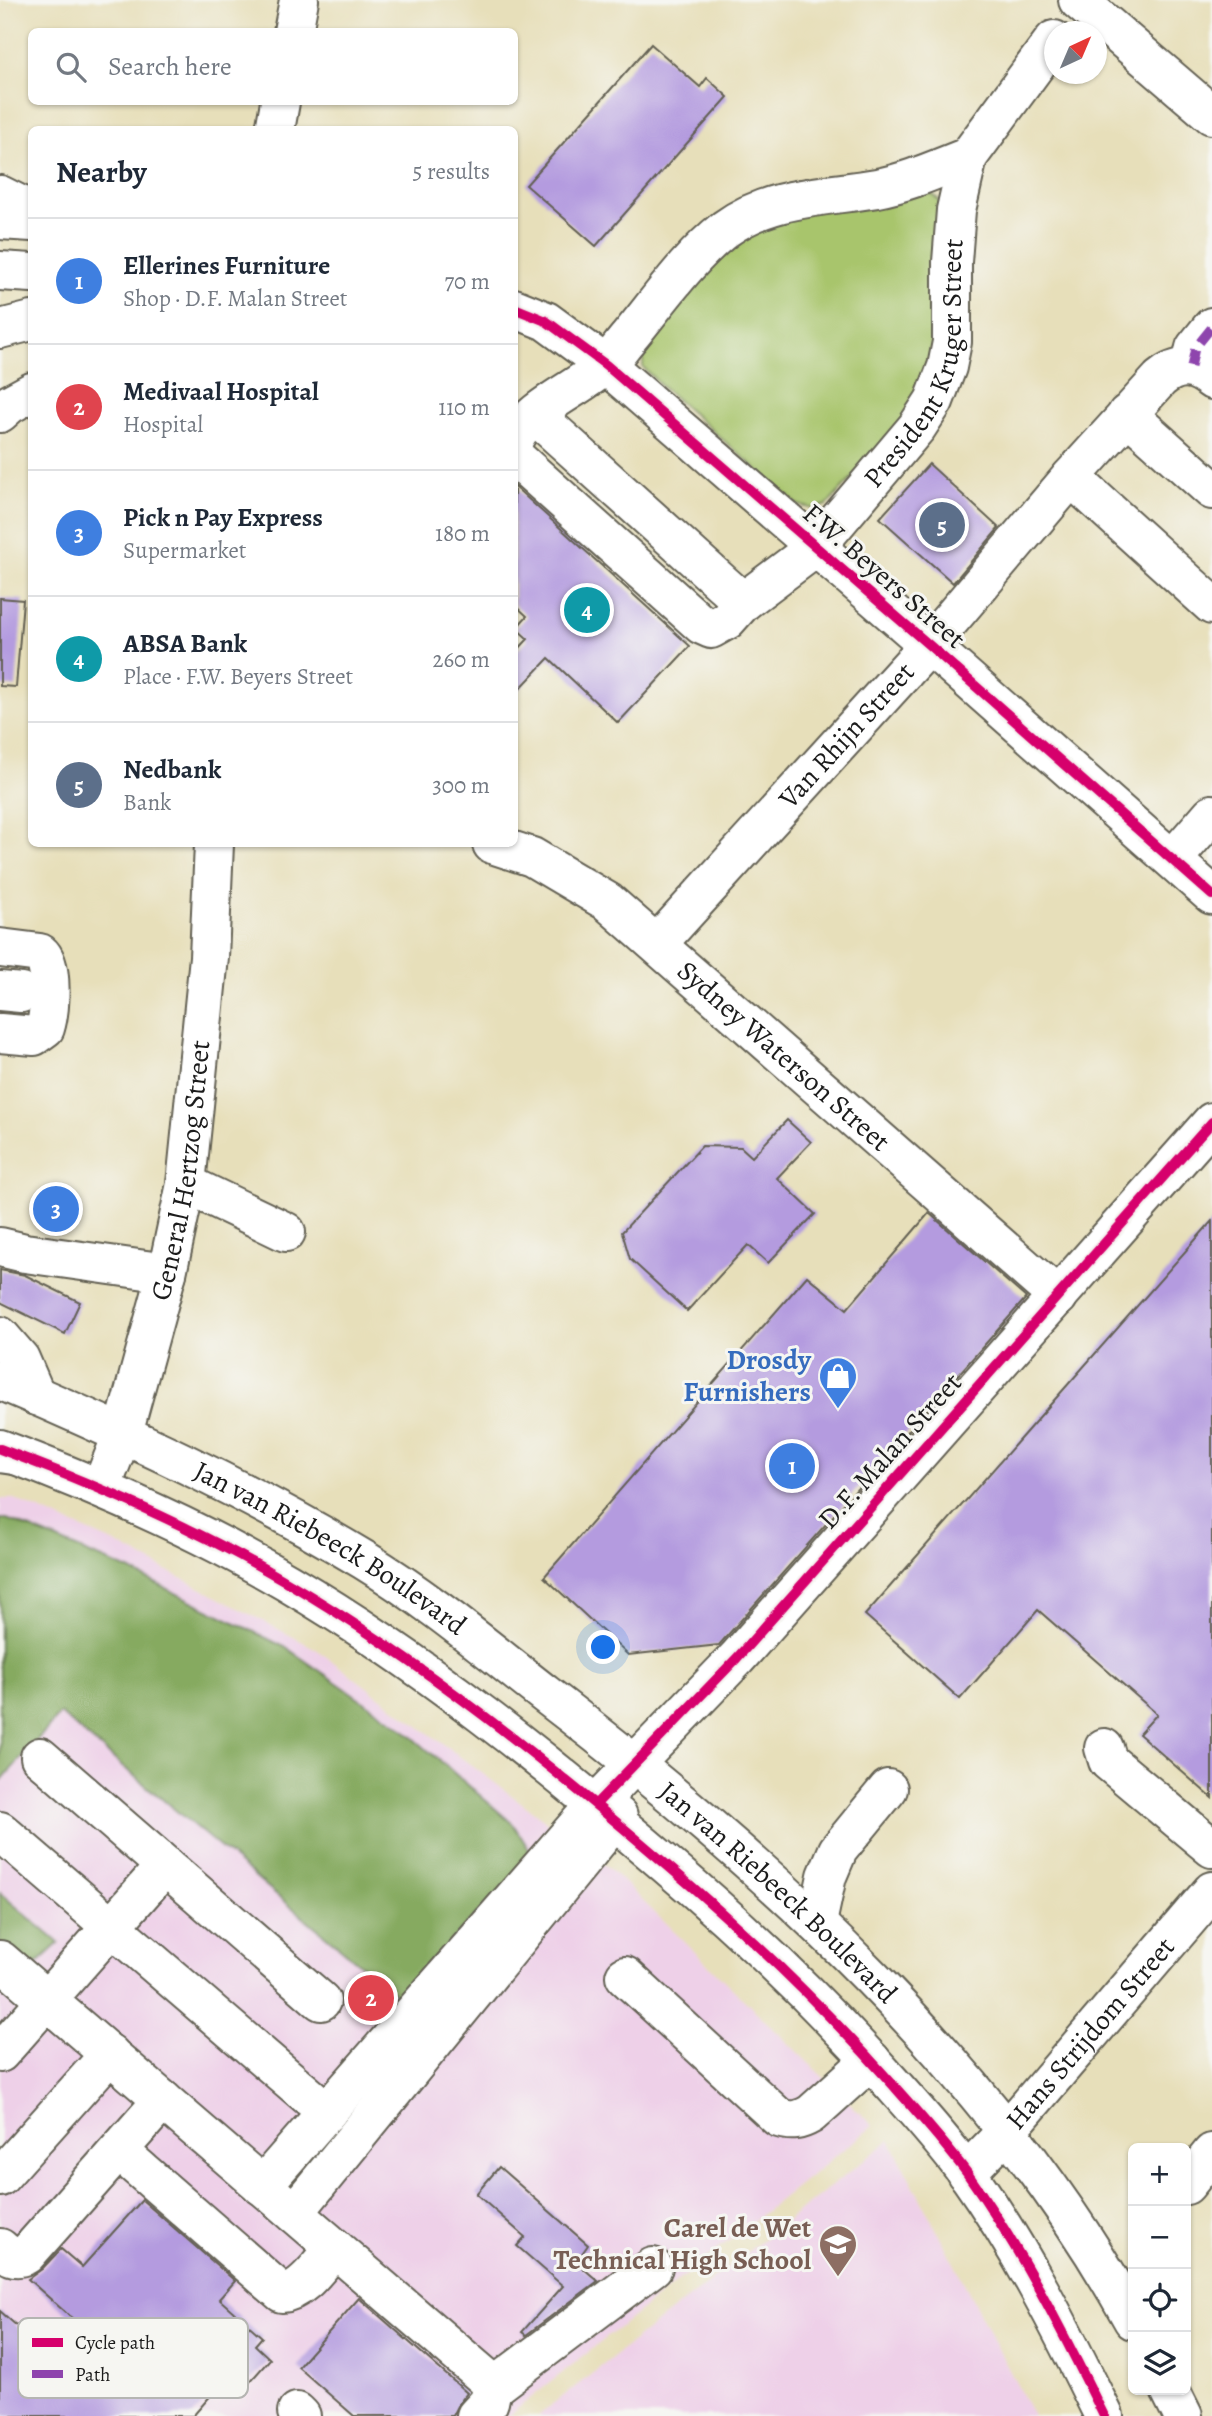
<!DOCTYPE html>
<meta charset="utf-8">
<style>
:root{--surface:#fff;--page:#f2f2f3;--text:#1f2937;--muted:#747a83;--line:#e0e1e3;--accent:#b45309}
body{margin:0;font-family:Alegreya,serif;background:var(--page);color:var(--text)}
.controls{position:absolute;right:21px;bottom:21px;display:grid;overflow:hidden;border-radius:10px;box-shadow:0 2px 5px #0004}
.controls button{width:63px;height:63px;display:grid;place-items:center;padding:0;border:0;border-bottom:2px solid var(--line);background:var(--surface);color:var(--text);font:35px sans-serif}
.compass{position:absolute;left:1044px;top:21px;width:63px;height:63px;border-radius:50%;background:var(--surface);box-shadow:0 2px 5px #0004;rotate:44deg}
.you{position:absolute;left:604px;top:1648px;width:24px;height:24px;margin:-18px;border:5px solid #fff;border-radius:50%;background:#1a73e8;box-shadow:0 0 0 10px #1a73e833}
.badge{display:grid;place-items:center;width:46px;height:46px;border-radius:50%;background:var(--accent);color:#fff;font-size:23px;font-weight:700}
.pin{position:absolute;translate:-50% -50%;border:4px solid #fff;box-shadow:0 2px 7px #0006}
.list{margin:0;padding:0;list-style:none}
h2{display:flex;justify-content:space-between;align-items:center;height:91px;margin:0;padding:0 28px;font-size:30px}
h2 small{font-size:23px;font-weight:400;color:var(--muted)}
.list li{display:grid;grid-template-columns:46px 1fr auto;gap:21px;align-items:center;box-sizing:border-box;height:126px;padding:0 28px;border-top:2px solid var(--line)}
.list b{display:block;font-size:26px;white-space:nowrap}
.list p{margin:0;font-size:23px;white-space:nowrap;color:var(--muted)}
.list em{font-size:23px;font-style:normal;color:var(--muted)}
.icon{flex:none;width:38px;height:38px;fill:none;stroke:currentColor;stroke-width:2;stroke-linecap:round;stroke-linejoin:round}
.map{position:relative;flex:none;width:1212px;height:2416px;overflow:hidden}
.search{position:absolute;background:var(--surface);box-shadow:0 2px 5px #0004;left:28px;top:28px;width:490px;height:77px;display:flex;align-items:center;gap:18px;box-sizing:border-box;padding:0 24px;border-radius:10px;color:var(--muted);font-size:26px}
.panel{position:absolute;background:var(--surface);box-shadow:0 2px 5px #0004;left:28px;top:126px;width:490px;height:721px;border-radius:10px}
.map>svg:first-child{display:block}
</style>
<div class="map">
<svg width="1212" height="2416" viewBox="0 0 1212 2416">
<rect width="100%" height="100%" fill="#f6f6f2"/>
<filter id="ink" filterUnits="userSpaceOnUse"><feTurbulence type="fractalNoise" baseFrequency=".0143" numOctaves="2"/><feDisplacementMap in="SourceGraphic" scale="14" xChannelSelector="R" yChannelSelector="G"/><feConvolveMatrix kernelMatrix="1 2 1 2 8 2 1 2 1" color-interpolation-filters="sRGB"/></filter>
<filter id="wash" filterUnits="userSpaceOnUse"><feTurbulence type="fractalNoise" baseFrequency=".00686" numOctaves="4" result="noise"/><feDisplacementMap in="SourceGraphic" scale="28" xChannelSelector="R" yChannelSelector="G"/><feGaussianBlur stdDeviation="1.57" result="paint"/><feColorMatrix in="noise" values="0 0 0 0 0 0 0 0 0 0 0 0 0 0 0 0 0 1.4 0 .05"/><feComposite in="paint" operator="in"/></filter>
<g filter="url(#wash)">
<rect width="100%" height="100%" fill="#e7dfba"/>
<!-- built -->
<g fill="#eed0e8">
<path d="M0,1499H14L113,1542L316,1649L610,1869L873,2126L508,2416H0Z"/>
<path d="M890,2140L1033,2416H538Z"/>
</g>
<!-- green -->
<path fill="#a8c56c" stroke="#627044" stroke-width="2" d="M919,192L931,193L940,201V298L923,403L827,505L814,509L798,505L661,386L643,367V348L730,238L772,213Z"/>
<!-- forest -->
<g fill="#86aa60" stroke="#51633e" stroke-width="2">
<path d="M0,1519H7L129,1570L287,1648L401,1727L513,1824L534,1857L397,1995L60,1714L0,1782Z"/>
<path d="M0,1893L59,1943L34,1966L0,1945Z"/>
</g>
<g id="blocks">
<!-- building -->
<g fill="#b49bdf">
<path d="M651,44L700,87L707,78L728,97L596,246L526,185Z"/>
<path d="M929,464L999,528L953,583L880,518Z"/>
<path d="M514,486L690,646L618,723L549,658L514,695V654L528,639L516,628L527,616L514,604Z"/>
<path d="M0,598L23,600L16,687L0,686Z"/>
<path d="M787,1120L811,1142L777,1178L815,1214L768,1263L748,1245L687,1311L630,1259L622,1232L702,1146L741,1147L752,1157Z"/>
<path d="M929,1213L1026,1298L719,1645L628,1655L544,1577L807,1276L847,1309Z"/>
<path d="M1212,1221V1798L1139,1734L1157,1714L1038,1610L960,1699L865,1615Z"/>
<path d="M0,1270L25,1275L80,1302L65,1334L0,1302Z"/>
<path d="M499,2167L588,2245L576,2262L598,2281L526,2335L522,2332L563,2286L517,2246L525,2237L476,2194Z"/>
<path d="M142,2200L235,2281L219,2299L262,2337L255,2345L270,2359L241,2392L226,2378L193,2416H0V2311L64,2368L92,2336L28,2279L42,2269L61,2249L82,2267Z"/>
<path d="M359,2298L467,2393L460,2402L453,2416H354L298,2367Z"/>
</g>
</g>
</g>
<g filter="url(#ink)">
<use href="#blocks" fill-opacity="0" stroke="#636053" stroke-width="2"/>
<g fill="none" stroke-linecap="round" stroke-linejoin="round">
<defs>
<g id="minor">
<path d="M1078,0L1212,115"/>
<path d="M293,32L299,0"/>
<path d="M275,130L280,102"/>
<path d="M0,220L32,222"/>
<path d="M0,271L32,273"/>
<path d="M514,308L546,321L606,365L929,645L1212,895"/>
<path d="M1191,367L1195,348L1212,327"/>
<path d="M0,413L10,404L32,392"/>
<path d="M1127,414L1212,490"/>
<path d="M535,415L743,602"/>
<path d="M514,439C530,407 579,389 605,365C614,357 621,346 629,337C658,302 689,257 725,229C770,196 824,197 877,188C909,182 939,168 968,157"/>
<path id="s1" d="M514,454L518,460L702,625L711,629L727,620L743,602L815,548L917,427L934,401L947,367L952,342V262L956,210L968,157L1054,40"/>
<path d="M1071,477L1212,605"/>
<path id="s2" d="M492,844L532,857L608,902L1058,1297"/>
<path d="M1173,859L1212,814"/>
<path id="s3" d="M657,944L929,645L1071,477L1160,379C1178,364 1194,365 1212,380"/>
<path d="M0,948L40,953C54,964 50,1012 45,1028L34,1036L0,1033"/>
<path d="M0,991L21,993"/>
<path d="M186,1184L286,1232"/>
<path d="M0,1247L25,1253L167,1273"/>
<path d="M0,1336L20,1359L36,1396"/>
<path id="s4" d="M0,1380C124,1433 248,1490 364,1560C428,1599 486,1648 545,1694C769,1865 996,2071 1133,2320"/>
<path d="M0,1449C99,1486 196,1528 287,1582C423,1662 548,1763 668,1866C748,1934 824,2007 894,2086C919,2114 945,2143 967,2173C1021,2249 1063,2332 1104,2416"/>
<path id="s5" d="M101,1488L123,1433L167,1273L186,1184L209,957L214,844"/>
<path d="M1104,1748L1108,1761L1212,1848"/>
<path d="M40,1757L321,2001"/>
<path d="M0,1831L327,2112"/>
<path d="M817,1923L827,1876L838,1850L888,1789"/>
<path d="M0,1960L487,2379L492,2388L489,2402L476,2416"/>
<path d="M625,1976L779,2118C792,2122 799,2121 811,2114L871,2060"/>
<path d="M0,2053L165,1866"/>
<path d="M119,2151L282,2293C303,2292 321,2263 335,2248"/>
<path id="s6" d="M966,2173L1007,2131L1212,1891"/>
<path d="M0,2177L110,2054"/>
<path d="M1186,2185L1212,2153"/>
<path d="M262,2186L596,1804L737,1658L1212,1122"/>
<path d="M294,2213L618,1816"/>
<path d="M0,2248C9,2256 15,2260 26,2255L163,2100"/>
<path d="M492,2388L653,2267"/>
<path d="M1170,2390L1183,2416"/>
<path d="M297,2412L301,2416"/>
</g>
<g id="major">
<path d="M0,195L32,211"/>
<path d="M0,329L32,321"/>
<path d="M0,1453L14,1455"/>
</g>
</defs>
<!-- minor casing -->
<use href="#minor" stroke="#636053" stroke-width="42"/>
<!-- major casing -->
<use href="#major" stroke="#636053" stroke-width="42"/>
<!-- minor -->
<use href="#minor" stroke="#fff" stroke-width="38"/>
<!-- major -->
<use href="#major" stroke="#fff" stroke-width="38"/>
<!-- quiet -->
<path stroke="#8e44ad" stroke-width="9" stroke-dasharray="18 9" stroke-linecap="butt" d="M1191,367L1195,348L1212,327"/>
<defs>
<g id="cycleway">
<path d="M514,308L546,321L606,365L929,645L1212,895"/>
<path d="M0,1449C99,1486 196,1528 287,1582C423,1662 548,1763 668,1866C748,1934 824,2007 894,2086C919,2114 945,2143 967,2173C1021,2249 1063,2332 1104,2416"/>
<path d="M596,1804L737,1658L1212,1122"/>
</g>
</defs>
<!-- cycleway casing -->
<use href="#cycleway" stroke="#f6f6f2" stroke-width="15"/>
<!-- cycleway -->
<use href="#cycleway" stroke="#d6006c" stroke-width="10"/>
</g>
</g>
<!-- icons -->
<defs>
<symbol id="shop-pin" viewBox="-11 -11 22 30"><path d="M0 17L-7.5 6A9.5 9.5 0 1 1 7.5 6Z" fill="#3f7fe0" stroke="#f6f6f2"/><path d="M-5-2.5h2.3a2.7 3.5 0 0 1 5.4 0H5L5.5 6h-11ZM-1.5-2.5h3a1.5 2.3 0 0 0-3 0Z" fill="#fff"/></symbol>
<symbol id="school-pin" viewBox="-11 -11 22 30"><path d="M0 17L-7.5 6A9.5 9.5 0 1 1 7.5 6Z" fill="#8d6e63" stroke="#f6f6f2"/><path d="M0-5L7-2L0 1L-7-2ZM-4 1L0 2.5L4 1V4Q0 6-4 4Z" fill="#fff"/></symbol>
</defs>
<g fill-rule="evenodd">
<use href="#shop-pin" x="816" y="1354" width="44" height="60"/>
<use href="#school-pin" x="816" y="2222" width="44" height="60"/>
</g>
<g text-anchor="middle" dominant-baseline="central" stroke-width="6" stroke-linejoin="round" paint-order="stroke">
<!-- street labels -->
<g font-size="28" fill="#1c1c1c" stroke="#f6f6f2">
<text stroke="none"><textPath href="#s1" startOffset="616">President Kruger Street</textPath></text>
<text transform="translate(884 576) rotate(41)">F.W. Beyers Street</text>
<text stroke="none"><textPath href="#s3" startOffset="282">Van Rhijn Street</textPath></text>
<text stroke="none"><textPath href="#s2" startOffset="364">Sydney Waterson Street</textPath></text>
<text stroke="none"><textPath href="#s5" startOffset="329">General Hertzog Street</textPath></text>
<text transform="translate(890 1451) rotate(-48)">D.F. Malan Street</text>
<text stroke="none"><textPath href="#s4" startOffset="371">Jan van Riebeeck Boulevard</textPath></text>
<text stroke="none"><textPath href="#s4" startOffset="938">Jan van Riebeeck Boulevard</textPath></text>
<text stroke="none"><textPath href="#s6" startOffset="187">Hans Strijdom Street</textPath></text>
</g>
<!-- shop labels -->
<g font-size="28" font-weight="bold" fill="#366cbe" stroke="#f6f6f2" text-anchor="end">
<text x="811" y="1360">Drosdy<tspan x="811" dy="32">Furnishers</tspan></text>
</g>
<!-- education labels -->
<g font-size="28" font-weight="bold" fill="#785e54" stroke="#f6f6f2" text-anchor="end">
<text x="811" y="2228">Carel de Wet<tspan x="811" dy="32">Technical High School</tspan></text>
</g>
</g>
<!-- legend -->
<rect x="18" y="2318" width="230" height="80" rx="10" fill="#f6f6f2" stroke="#b5b5b2" stroke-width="2"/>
<rect x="32" y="2338" width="31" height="9" fill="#d6006c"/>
<rect x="32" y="2370" width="31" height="8" fill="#8e44ad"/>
<g font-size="19" fill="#1c1c1c">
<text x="75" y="2349">Cycle path</text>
<text x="75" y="2381">Path</text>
</g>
</svg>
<div class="controls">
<button>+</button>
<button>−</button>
<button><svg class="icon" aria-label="locate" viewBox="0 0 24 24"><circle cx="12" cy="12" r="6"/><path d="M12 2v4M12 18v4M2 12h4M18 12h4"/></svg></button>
<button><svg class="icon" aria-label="layers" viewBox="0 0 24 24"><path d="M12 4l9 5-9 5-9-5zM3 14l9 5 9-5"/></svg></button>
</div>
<svg class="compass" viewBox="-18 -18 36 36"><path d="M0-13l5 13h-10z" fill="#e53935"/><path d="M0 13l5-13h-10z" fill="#747a83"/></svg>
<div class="you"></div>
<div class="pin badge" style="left:792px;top:1466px;background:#3f7fe0">1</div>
<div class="pin badge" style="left:371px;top:1998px;background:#e0444e">2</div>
<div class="pin badge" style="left:56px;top:1209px;background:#3f7fe0">3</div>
<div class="pin badge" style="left:587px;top:610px;background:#0f9aa8">4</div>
<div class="pin badge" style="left:942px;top:525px;background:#5c6f8a">5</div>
<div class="search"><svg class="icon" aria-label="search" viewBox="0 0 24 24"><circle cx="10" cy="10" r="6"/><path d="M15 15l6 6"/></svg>Search here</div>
<section class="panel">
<h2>Nearby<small>5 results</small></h2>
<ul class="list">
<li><span class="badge" style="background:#3f7fe0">1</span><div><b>Ellerines Furniture</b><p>Shop · D.F. Malan Street</p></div><em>70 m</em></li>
<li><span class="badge" style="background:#e0444e">2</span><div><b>Medivaal Hospital</b><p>Hospital</p></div><em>110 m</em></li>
<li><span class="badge" style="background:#3f7fe0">3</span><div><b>Pick n Pay Express</b><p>Supermarket</p></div><em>180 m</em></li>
<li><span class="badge" style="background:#0f9aa8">4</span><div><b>ABSA Bank</b><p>Place · F.W. Beyers Street</p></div><em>260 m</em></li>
<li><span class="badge" style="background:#5c6f8a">5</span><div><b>Nedbank</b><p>Bank</p></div><em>300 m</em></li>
</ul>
</section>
</div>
